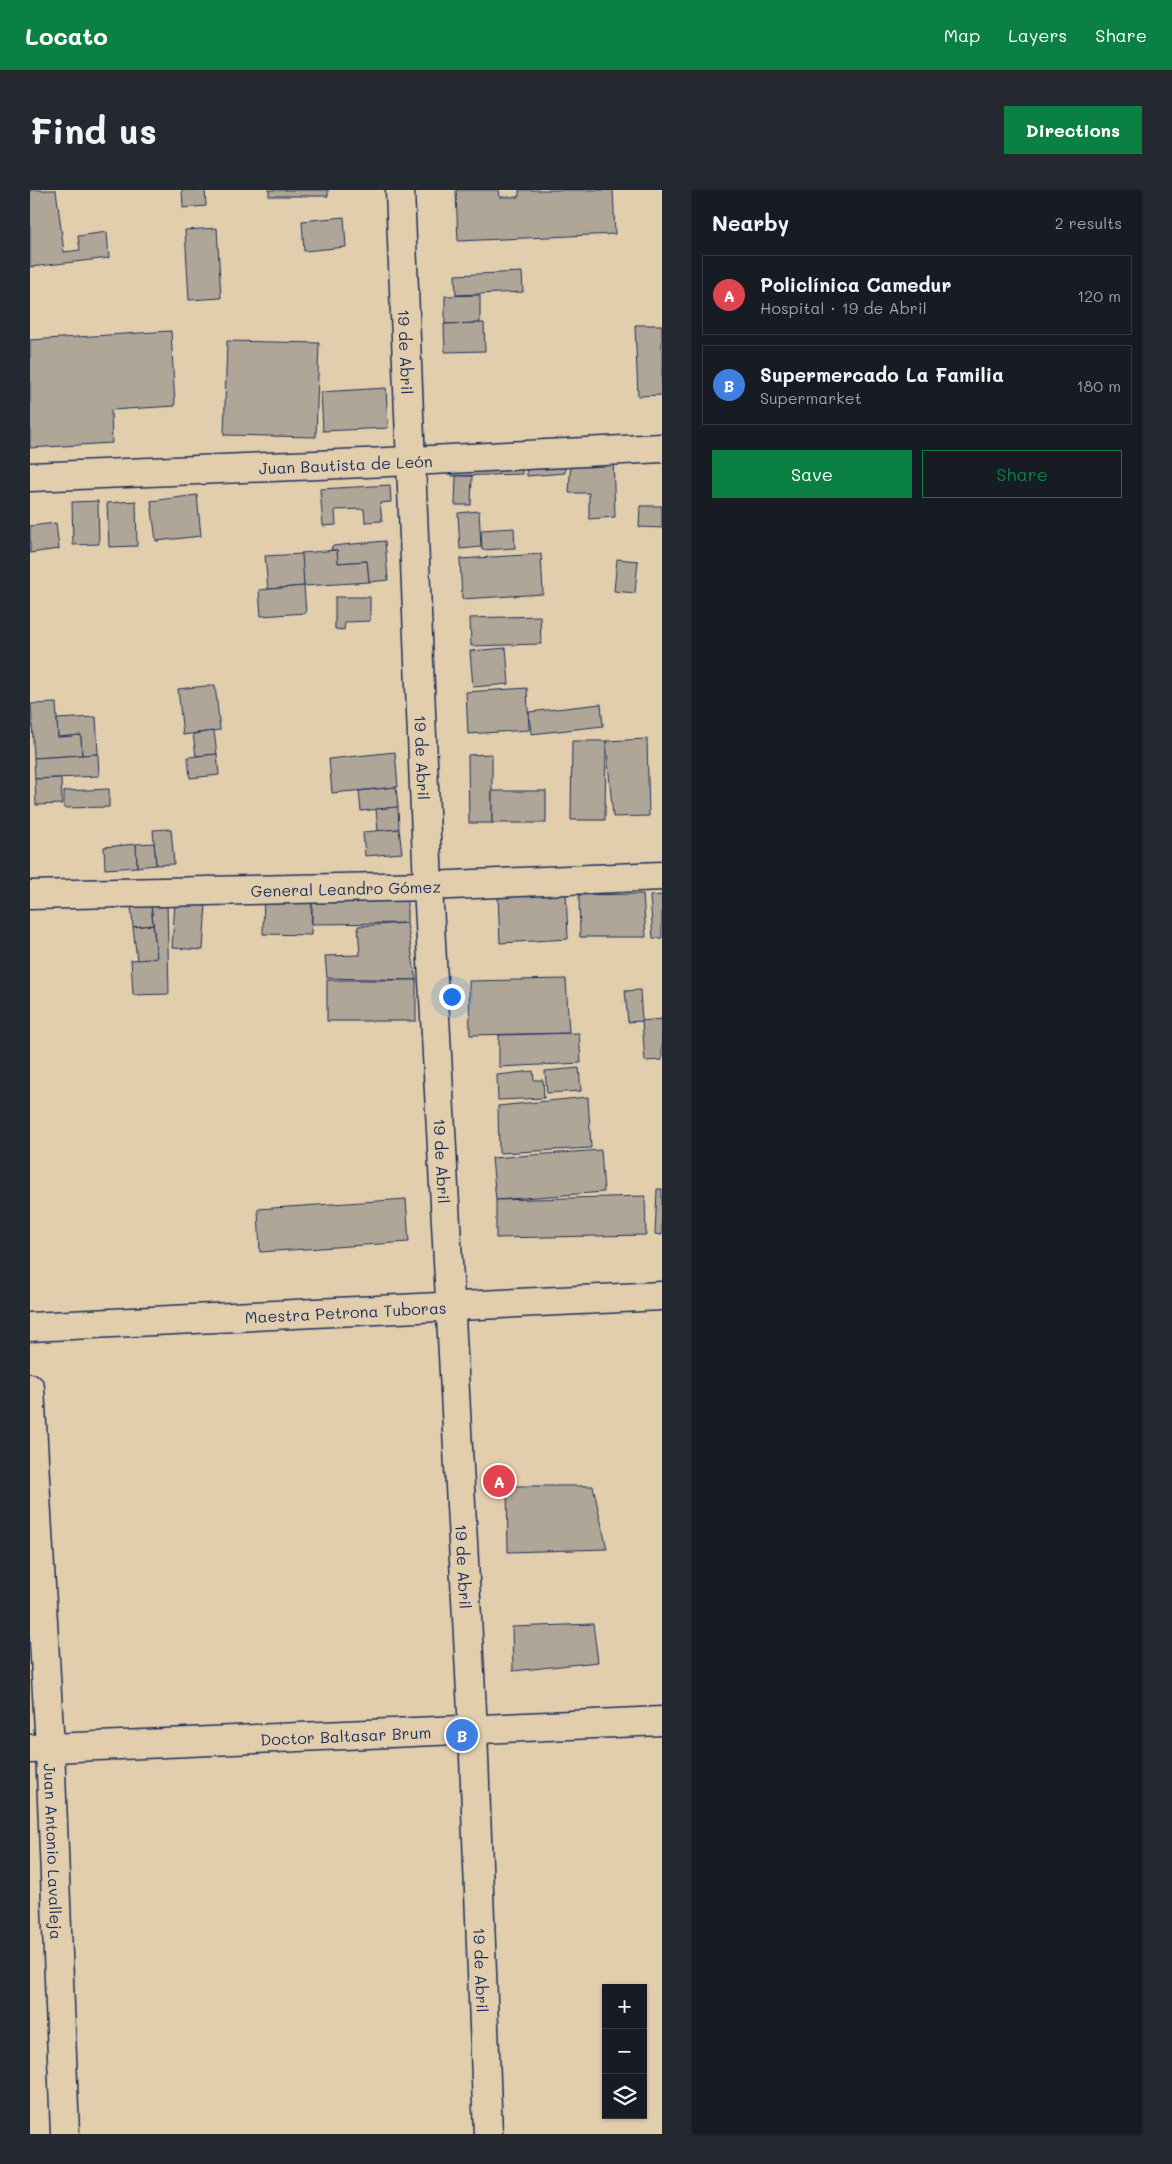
<!DOCTYPE html>
<meta charset="utf-8">
<style>
:root{--surface:#171b24;--page:#242831;--text:#f1f3f6;--muted:#9ea1a6;--line:#363941;--accent:#0b8043}
body{margin:0;font-family:Mali,sans-serif;background:var(--page);color:var(--text)}
.controls{position:absolute;right:15px;bottom:15px;display:grid;overflow:hidden;border-radius:0px;box-shadow:0 1px 4px #0004}
.controls button{width:45px;height:45px;display:grid;place-items:center;padding:0;border:0;border-bottom:1px solid var(--line);background:var(--surface);color:var(--text);font:25px sans-serif}
.you{position:absolute;left:421px;top:806px;width:18px;height:18px;margin:-12px;border:4px solid #fff;border-radius:50%;background:#1a73e8;box-shadow:0 0 0 8px #1a73e833}
.badge{display:grid;place-items:center;width:32px;height:32px;border-radius:50%;background:var(--accent);color:#fff;font-size:16px;font-weight:700}
.pin{position:absolute;translate:-50% -50%;border:2px solid #fff;box-shadow:0 1px 5px #0006}
.list{margin:0;padding:0;list-style:none}
h2{display:flex;justify-content:space-between;align-items:center;height:65px;margin:0;padding:0 20px;font-size:21px}
h2 small{font-size:16px;font-weight:400;color:var(--muted)}
.list li{display:grid;grid-template-columns:32px 1fr auto;gap:15px;align-items:center;box-sizing:border-box;height:80px;margin:0 10px 10px;padding:0 10px;border:1px solid var(--line);border-radius:0px}
.list b{display:block;font-size:19px;white-space:nowrap}
.list p{margin:0;font-size:16px;white-space:nowrap;color:var(--muted)}
.list em{font-size:16px;font-style:normal;color:var(--muted)}
.actions{display:flex;gap:10px;padding:15px 20px}
.actions a{flex:1;padding:11px 0;border:1px solid var(--accent);border-radius:0px;text-align:center;font-size:18px;color:var(--accent)}
.actions .main{background:var(--accent);color:#fff}
.icon{flex:none;width:28px;height:28px;fill:none;stroke:currentColor;stroke-width:2;stroke-linecap:round;stroke-linejoin:round}
.map{position:relative;flex:none;width:632px;height:1944px;overflow:hidden;border-radius:0px}
header{display:flex;align-items:center;gap:30px;box-sizing:border-box;height:70px;padding:0 25px;background:var(--accent);color:#fff}
header strong{font-size:24px}
nav{display:flex;gap:28px;margin-inline-start:auto;font-size:18px}
.intro{display:flex;align-items:center;justify-content:space-between;box-sizing:border-box;height:120px;padding:0 30px}
h1{margin:0;font-size:35px}
.button{padding:12px 22px;border-radius:0px;background:var(--accent);color:#fff;font-size:18px;font-weight:700}
main{display:flex;gap:30px;padding:0 30px}
aside{flex:1;background:var(--surface);border-radius:0px;box-shadow:0 1px 4px #0004}
.map>svg:first-child{display:block}
</style>
<header>
<strong>Locato</strong>
<nav><a>Map</a><a>Layers</a><a>Share</a></nav>
</header>
<div class="intro"><h1>Find us</h1><a class="button">Directions</a></div>
<main>
<div class="map">
<svg width="632" height="1944" viewBox="0 0 632 1944">
<rect width="100%" height="100%" fill="#e2ceac"/>
<filter id="ink" filterUnits="userSpaceOnUse"><feTurbulence type="fractalNoise" baseFrequency=".02" numOctaves="2"/><feDisplacementMap in="SourceGraphic" scale="10" xChannelSelector="R" yChannelSelector="G"/><feConvolveMatrix kernelMatrix="1 2 1 2 8 2 1 2 1" color-interpolation-filters="sRGB"/></filter>
<g filter="url(#ink)">
<!-- building -->
<g fill="#b0a698" stroke="#1b2f5e">
<path d="M0,0H26L34,62L50,60L48,46L77,42L79,68L0,77Z"/>
<path d="M152,0H175L176,16L153,18Z"/>
<rect x="239" y="0" width="59" height="6"/>
<path d="M426,0H469L470,7H489V0H583L585,44L428,51Z"/>
<path d="M314,27L316,57L274,61L272,31Z"/>
<path d="M187,38L191,108L159,110L155,40Z"/>
<path d="M492,82L493,102L426,105L425,85Z"/>
<path d="M450,105V133L415,134V106Z"/>
<path d="M454,133L455,161L415,162L414,134Z"/>
<path d="M605,135H632V205L608,206Z"/>
<path d="M141,141L145,216L81,220L82,253L0,258V150Z"/>
<path d="M197,151L289,153L286,247L194,245Z"/>
<path d="M356,198L358,238L293,241L291,202Z"/>
<path d="M534,265L535,283L497,286L496,267Z"/>
<path d="M583,266L585,327L559,329V303H539L541,268Z"/>
<path d="M491,269L492,284L422,286V271Z"/>
<path d="M426,286H442L441,315H425Z"/>
<path d="M360,295L361,312L350,313L352,331L335,332L334,319L305,320L306,335L293,336L290,299Z"/>
<path d="M167,305L171,346L126,351L121,311Z"/>
<path d="M68,311L69,354L43,355L42,312Z"/>
<path d="M106,311L107,356L79,357L77,313Z"/>
<path d="M610,316H632V338L609,337Z"/>
<path d="M449,321L451,357L430,359L428,323Z"/>
<path d="M26,333L29,359L0,363V336Z"/>
<path d="M484,338L485,358L452,360L451,340Z"/>
<path d="M355,351L358,390L339,392L337,371L308,373L307,360H301L302,356Z"/>
<path d="M307,360L308,373L337,371L339,392L274,396L271,363Z"/>
<path d="M272,364L274,396L238,399L235,366Z"/>
<path d="M511,364L513,404L432,409L430,369Z"/>
<path d="M587,369L608,371L605,403L584,401Z"/>
<path d="M274,396L276,423L231,426L229,400Z"/>
<path d="M305,407H340V431L315,432L314,440L305,439Z"/>
<path d="M510,426L511,454L441,456L440,428Z"/>
<path d="M476,458L479,494L443,497L440,461Z"/>
<path d="M185,495L190,540L153,545L148,499Z"/>
<path d="M497,498L499,540L438,544L436,502Z"/>
<path d="M26,513L28,547L51,545L52,565L4,568L1,514Z"/>
<path d="M571,514L573,536L501,544L499,522Z"/>
<path d="M66,527L68,564L52,565L51,545L28,547L27,529Z"/>
<path d="M184,541L187,564L166,566L163,544Z"/>
<path d="M617,549L619,626L583,627L576,551Z"/>
<path d="M542,551H576L575,630H541Z"/>
<path d="M365,562L368,597L302,603L299,569Z"/>
<path d="M68,564L69,586L5,589L4,568Z"/>
<path d="M187,564L189,585L160,588L158,567Z"/>
<path d="M462,564V633H439L438,565Z"/>
<path d="M31,588L32,614L6,615L5,589Z"/>
<path d="M366,597L368,617L331,621L329,601Z"/>
<path d="M79,599V617L34,618V601Z"/>
<rect x="462" y="601" width="54" height="32"/>
<path d="M368,617L369,639L348,641L346,619Z"/>
<path d="M141,639L144,674L126,675L123,640Z"/>
<path d="M369,639L372,663L335,666L333,642Z"/>
<path d="M124,653L126,675L107,677L106,654Z"/>
<path d="M106,654L107,677L75,679L74,657Z"/>
<path d="M536,701L538,749L470,753L468,705Z"/>
<path d="M234,702L282,703L281,745L233,744Z"/>
<path d="M377,702V733L282,734V703Z"/>
<path d="M613,704L616,747H550L549,705Z"/>
<path d="M632,705V748H623L620,706Z"/>
<path d="M137,711L139,804L103,805L101,770L127,768L121,714Z"/>
<path d="M145,712L176,713L173,760L142,758Z"/>
<path d="M121,714L123,735L103,737L101,716Z"/>
<path d="M377,733L386,790L297,788L295,766L330,765L328,736Z"/>
<path d="M123,735L127,768L107,770L103,737Z"/>
<path d="M536,789L539,843L440,845L439,791Z"/>
<rect x="297" y="790" width="89" height="41"/>
<path d="M610,800L612,831L598,832L595,801Z"/>
<path d="M632,829V870L615,871L612,831Z"/>
<path d="M549,843L551,873L469,877V845Z"/>
<path d="M549,878L551,901L517,903L515,881Z"/>
<path d="M503,881L504,890H513L514,908L468,910L467,885Z"/>
<path d="M558,907L561,958L469,963L468,916Z"/>
<path d="M571,960L574,1002L466,1010L462,968Z"/>
<path d="M627,999H632V1045L625,1044Z"/>
<path d="M615,1006L616,1045L466,1048V1010Z"/>
<path d="M376,1009L379,1052L230,1062L228,1019Z"/>
<path d="M477,1296H563L577,1359L478,1362Z"/>
<path d="M563,1434L568,1472L483,1481L482,1437Z"/>
</g>
<g fill="none" stroke-linecap="round" stroke-linejoin="round">
<defs>
<g id="minor">
<path id="s1" d="M370,0L398,696L443,1540L458,1944"/>
<path id="s2" d="M0,287L382,271L632,258"/>
<path id="s3" d="M0,705L398,696L632,686"/>
<path id="s4" d="M0,1137L632,1106"/>
<path id="s5" d="M0,1198L20,1558L35,1944"/>
<path id="s6" d="M0,1559L632,1531"/>
</g>
</defs>
<!-- minor casing -->
<use href="#minor" stroke="#1b2f5e" stroke-width="31"/>
<!-- minor -->
<use href="#minor" stroke="#e2ceac" stroke-width="28"/>
</g>
</g>
<g text-anchor="middle" dominant-baseline="central" stroke-width="4.5" stroke-linejoin="round" paint-order="stroke">
<!-- street labels -->
<g font-size="16" fill="#1b2f5e" stroke="#e2ceac">
<text stroke="none"><textPath href="#s1" startOffset="162">19 de Abril</textPath></text>
<text stroke="none"><textPath href="#s2" startOffset="316">Juan Bautista de León</textPath></text>
<text stroke="none"><textPath href="#s1" startOffset="568">19 de Abril</textPath></text>
<text stroke="none"><textPath href="#s3" startOffset="316">General Leandro Gómez</textPath></text>
<text stroke="none"><textPath href="#s1" startOffset="972">19 de Abril</textPath></text>
<text stroke="none"><textPath href="#s4" startOffset="316">Maestra Petrona Tuboras</textPath></text>
<text stroke="none"><textPath href="#s1" startOffset="1378">19 de Abril</textPath></text>
<text stroke="none"><textPath href="#s6" startOffset="316">Doctor Baltasar Brum</textPath></text>
<text stroke="none"><textPath href="#s5" startOffset="464">Juan Antonio Lavalleja</textPath></text>
<text stroke="none"><textPath href="#s1" startOffset="1782">19 de Abril</textPath></text>
</g>
</g>
</svg>
<div class="controls">
<button>+</button>
<button>−</button>
<button><svg class="icon" aria-label="layers" viewBox="0 0 24 24"><path d="M12 4l9 5-9 5-9-5zM3 14l9 5 9-5"/></svg></button>
</div>
<div class="you"></div>
<div class="pin badge" style="left:469px;top:1291px;background:#e0444e">A</div>
<div class="pin badge" style="left:432px;top:1545px;background:#3f7fe0">B</div>
</div>
<aside>
<h2>Nearby<small>2 results</small></h2>
<ul class="list">
<li><span class="badge" style="background:#e0444e">A</span><div><b>Policlínica Camedur</b><p>Hospital · 19 de Abril</p></div><em>120 m</em></li>
<li><span class="badge" style="background:#3f7fe0">B</span><div><b>Supermercado La Familia</b><p>Supermarket</p></div><em>180 m</em></li>
</ul>
<div class="actions"><a class="main">Save</a><a>Share</a></div>
</aside>
</main>
